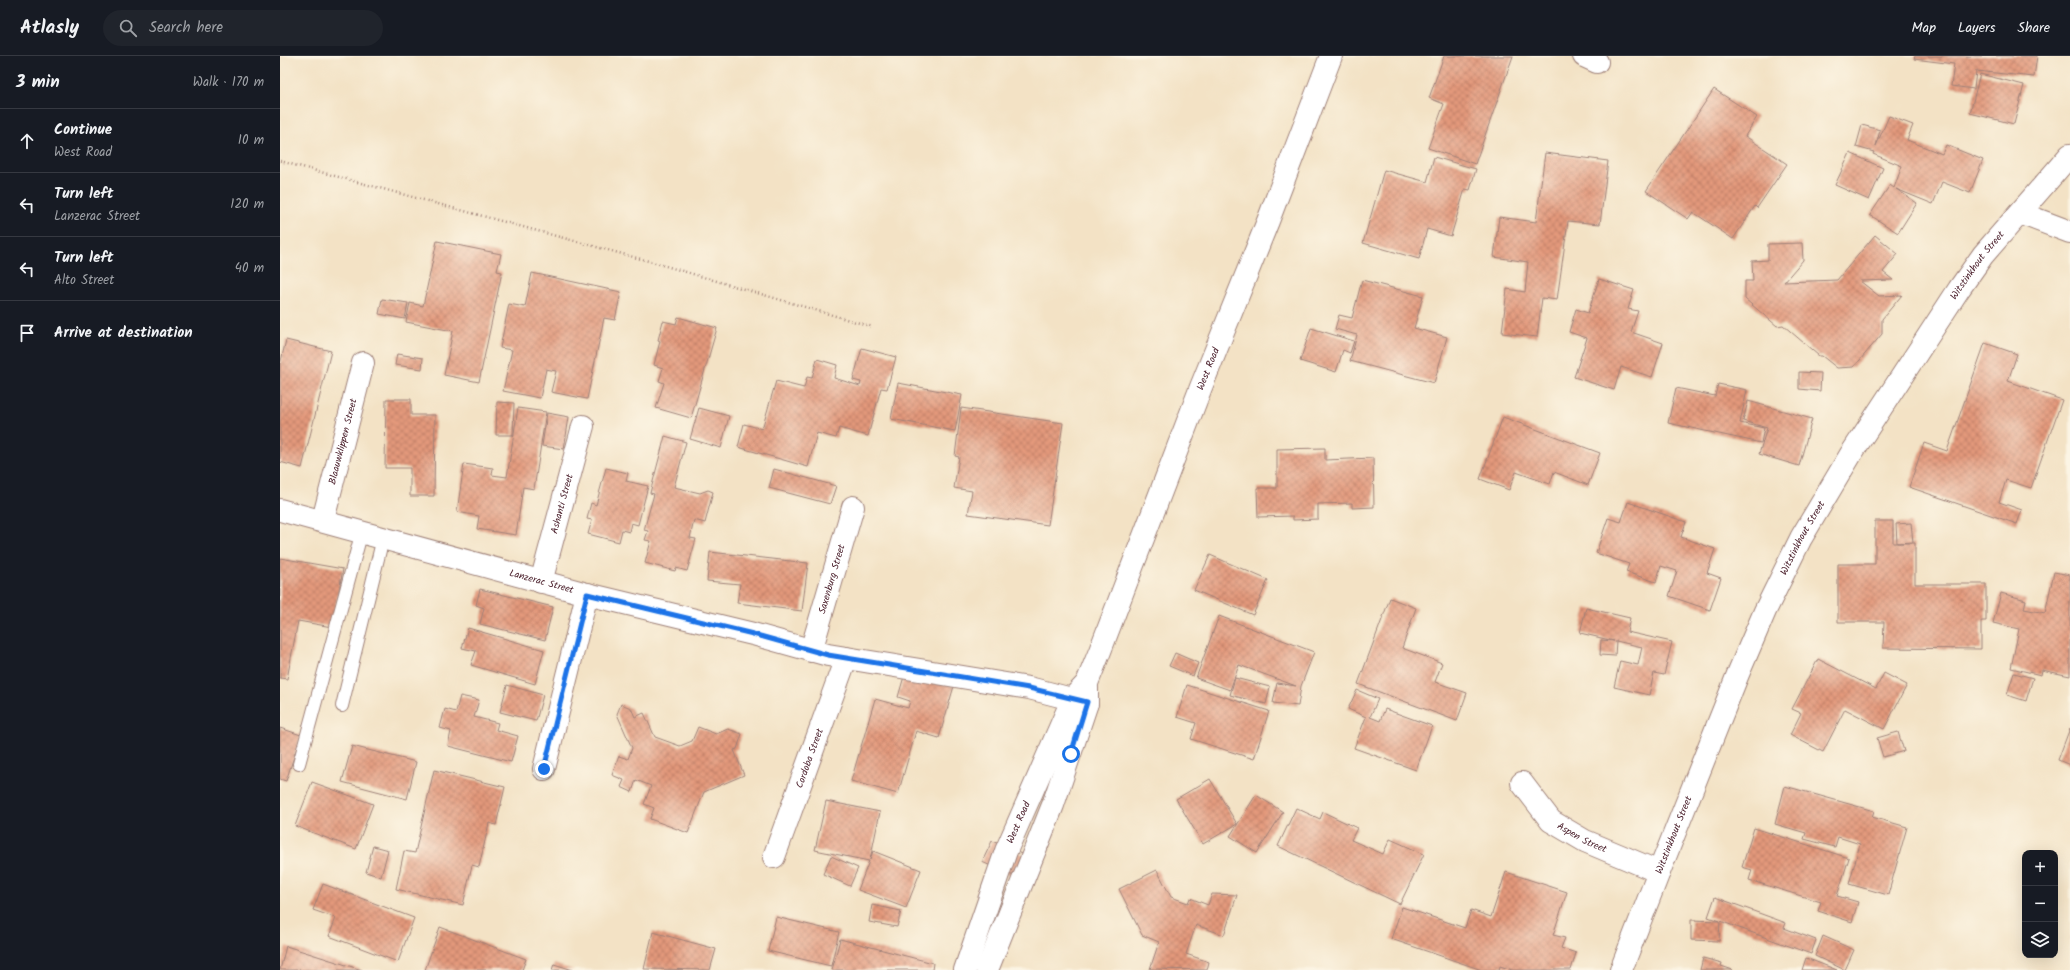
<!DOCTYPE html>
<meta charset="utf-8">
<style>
:root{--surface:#171b24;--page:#20242c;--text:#f1f3f6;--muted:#9ea1a6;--line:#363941}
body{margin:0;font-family:Kalam,sans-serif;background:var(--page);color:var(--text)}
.controls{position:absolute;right:12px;bottom:12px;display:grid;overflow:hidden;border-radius:8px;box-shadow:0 4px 16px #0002}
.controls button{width:36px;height:36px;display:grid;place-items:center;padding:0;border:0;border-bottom:1px solid var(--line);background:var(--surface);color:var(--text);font:20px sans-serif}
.stop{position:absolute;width:12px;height:12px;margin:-9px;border:3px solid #1a73e8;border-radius:50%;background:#fff}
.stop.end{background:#1a73e8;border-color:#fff;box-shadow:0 1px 4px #0008}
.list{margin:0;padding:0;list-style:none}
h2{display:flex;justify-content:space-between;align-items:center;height:52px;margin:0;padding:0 16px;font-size:17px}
h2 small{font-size:13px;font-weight:400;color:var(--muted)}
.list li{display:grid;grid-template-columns:26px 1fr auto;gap:12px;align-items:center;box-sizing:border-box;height:64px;padding:0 16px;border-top:1px solid var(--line)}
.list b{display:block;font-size:15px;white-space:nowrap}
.list p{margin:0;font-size:13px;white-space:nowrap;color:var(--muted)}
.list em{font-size:13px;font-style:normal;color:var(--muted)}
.icon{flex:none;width:22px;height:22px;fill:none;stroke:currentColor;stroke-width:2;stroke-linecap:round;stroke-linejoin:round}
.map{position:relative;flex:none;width:1790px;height:914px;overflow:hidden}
header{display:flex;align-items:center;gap:24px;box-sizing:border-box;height:56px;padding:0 20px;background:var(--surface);border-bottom:1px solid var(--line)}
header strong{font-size:19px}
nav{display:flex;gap:22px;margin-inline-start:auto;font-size:14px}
.search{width:280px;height:36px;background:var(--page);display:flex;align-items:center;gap:10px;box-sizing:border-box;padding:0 14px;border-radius:22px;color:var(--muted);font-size:15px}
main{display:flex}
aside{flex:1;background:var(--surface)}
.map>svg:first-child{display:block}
</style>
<header>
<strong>Atlasly</strong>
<div class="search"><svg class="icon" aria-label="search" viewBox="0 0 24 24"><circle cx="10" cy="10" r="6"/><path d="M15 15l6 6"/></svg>Search here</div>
<nav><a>Map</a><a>Layers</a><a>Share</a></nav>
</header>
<main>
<aside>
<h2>3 min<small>Walk · 170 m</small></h2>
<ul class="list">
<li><svg class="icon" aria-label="ahead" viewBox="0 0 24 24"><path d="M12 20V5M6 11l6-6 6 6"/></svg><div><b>Continue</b><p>West Road</p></div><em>10 m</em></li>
<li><svg class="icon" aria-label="left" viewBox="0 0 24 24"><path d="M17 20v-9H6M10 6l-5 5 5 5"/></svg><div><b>Turn left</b><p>Lanzerac Street</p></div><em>120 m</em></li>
<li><svg class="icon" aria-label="left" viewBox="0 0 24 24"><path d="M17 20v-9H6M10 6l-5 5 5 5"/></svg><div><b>Turn left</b><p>Alto Street</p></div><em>40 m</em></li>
<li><svg class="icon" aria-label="arrive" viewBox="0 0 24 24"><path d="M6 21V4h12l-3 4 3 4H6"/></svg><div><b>Arrive at destination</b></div></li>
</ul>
</aside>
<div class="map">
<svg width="1790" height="914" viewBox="0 0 1790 914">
<defs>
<pattern id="building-cross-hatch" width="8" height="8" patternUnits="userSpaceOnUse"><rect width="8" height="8" fill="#e3997b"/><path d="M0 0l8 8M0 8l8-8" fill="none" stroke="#ba7c65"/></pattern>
</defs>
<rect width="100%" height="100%" fill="#fcf5e5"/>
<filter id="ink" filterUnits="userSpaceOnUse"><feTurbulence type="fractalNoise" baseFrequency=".025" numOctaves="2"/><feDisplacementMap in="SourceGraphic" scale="8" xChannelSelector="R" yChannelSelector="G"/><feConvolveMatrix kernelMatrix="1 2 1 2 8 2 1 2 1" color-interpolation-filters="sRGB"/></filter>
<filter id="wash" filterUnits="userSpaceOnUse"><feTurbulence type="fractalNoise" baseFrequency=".012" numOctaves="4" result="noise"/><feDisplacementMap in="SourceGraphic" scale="16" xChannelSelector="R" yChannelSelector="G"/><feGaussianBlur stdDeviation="0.9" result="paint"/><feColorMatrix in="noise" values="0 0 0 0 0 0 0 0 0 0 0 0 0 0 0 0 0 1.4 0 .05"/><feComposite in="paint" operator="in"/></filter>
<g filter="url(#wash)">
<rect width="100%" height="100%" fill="#f3e2c5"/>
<g id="blocks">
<!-- building -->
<g fill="url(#building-cross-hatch)">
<path d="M1164,0H1233L1195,108L1148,92L1164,48L1149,42Z"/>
<path d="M1635,0H1757L1754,21L1696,15L1694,33L1671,30L1674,8L1634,3Z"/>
<path d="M1700,18L1744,29L1734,68L1690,57Z"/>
<path d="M1434,33L1477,61L1465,80L1507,108L1477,152L1475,150L1453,183L1413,156L1408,163L1366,135Z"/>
<path d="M1609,60L1633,69L1627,84L1662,98L1666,89L1703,104L1690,137L1662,126L1653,148L1616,133L1637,147L1618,177L1590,159L1610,129L1614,132L1622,110L1593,98L1594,96L1576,91L1582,69L1600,74L1596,90Z"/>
<path d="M1265,97L1328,105L1320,168L1288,165L1277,244L1262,242L1257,281L1222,277L1227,233L1245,236L1248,206L1214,201L1219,161L1256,166Z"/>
<path d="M1570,97L1603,112L1589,144L1555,129Z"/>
<path d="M1154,101L1196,113L1190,134L1185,133L1171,180L1147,173L1139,203L1083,187L1104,114L1147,126Z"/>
<path d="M1595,179L1618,198L1603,216L1613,224L1580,225L1599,240L1622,239L1602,263V278L1574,311L1557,312L1542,300H1539L1503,269L1497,270L1465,243V225H1473L1472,205L1488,204V188L1522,187L1523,204L1504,226L1557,224Z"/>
<path d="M157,185L221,198L217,215L222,216L199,326L164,319L173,275L126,266L130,247L143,250Z"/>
<path d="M252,217L341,236L335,264L324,262L307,343L271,336L276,315L266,313L260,342L223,335L232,294L220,292L229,248L245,251Z"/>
<path d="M1319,223L1354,234L1348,253L1358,255L1351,276L1383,287L1372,321L1341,311L1334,334L1294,321L1307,282L1289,276L1296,253L1308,257Z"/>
<path d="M1082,224L1143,240L1134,272L1167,281L1154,327L1070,305L1077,279L1055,273L1059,259L1072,262Z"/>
<path d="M102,243L128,247L125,263L99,258Z"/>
<path d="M398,261L437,272L411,362L376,352L384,327L379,325L383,312L374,309L380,285L378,284L383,265L396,268Z"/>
<path d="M1031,272L1074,285L1070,297L1063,294L1056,316L1020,305Z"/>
<path d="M6,284L51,295L22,412L0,406V309Z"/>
<path d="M1705,287L1737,298L1728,325L1782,344L1751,432L1726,424L1719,446L1742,454L1737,468L1629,431L1644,387L1667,395Z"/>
<path d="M582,292L616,301L607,333L601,332L588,380L559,372L556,382L537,377L528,411L458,391L464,368L482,373L496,325L524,332L527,321L532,322L537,303L557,309L554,322L580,330L581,326L573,324Z"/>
<path d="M117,298L143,302L142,313L115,309Z"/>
<path d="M1519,316L1541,317L1540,335L1519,333Z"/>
<path d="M618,327L682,339L675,375L611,363Z"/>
<path d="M1438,328L1467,334L1460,367L1484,372L1481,387L1388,367L1396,332L1435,340Z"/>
<path d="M106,343H131V359H155L154,440H130V412H105Z"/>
<path d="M1468,345L1532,363L1519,410L1479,398L1487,372L1463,365Z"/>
<path d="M217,346L234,347L233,379H216Z"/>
<path d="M238,352L266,356L254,433L243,431L236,479L197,473L199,460L177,456L184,408L213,412L212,419L227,421Z"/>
<path d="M419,352L449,360L441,392L410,383Z"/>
<path d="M681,352L783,367L768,469L688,458L692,435L674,432L679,401L675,400Z"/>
<path d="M267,357L289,361L284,393L262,390Z"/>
<path d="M1223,361L1320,397L1308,429L1274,416L1270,428L1236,416L1229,434L1200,423Z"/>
<path d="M385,380L406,386L394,431L420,437L428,434L433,436L425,467L414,464L410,482L416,483L407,515L396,512L395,515L365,507L371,485L365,484L368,475L364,474L374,438L370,437Z"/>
<path d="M1045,392V404L1093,402L1094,451L1072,452V447L1038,448V463L1013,464V460L978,461L977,432H997V393Z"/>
<path d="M326,412L348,417L346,425L368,430L358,469L351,467L349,476L342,474L339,486L308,478L312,464L307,463L311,447L316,449Z"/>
<path d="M494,413L556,430L550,448L489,432Z"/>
<path d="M1348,446L1406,466L1401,481L1435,493L1427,517L1441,522L1430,554L1389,540L1397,515L1381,510L1376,526L1346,516L1349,508L1316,497L1328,462L1341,466Z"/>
<path d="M1595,465H1613V487H1635V528H1706V565H1701V593L1603,592L1604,566H1558V508H1595Z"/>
<path d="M1631,467L1633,486L1617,487L1616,468Z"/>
<path d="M430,496L528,507L522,555L457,547L460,528L427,525Z"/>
<path d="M930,499L988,524L973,559L914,534Z"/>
<path d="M0,502L63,513L52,571L18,565L7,623L0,622Z"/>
<path d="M1774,516L1790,519V620L1762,614L1761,619L1731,612L1739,573L1713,567L1721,537L1746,544L1744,553L1765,557Z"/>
<path d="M200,533L273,551L265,584L200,568L204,552L196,549Z"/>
<path d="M1110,542L1136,552L1122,592L1162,607L1155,626L1187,637L1177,665L1078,628Z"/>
<path d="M1306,552L1350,562L1347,576L1392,586L1384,619L1374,617L1369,639L1334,631L1340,605L1358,609L1362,591L1336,585L1335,600L1320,599L1321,584L1334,585L1300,577Z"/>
<path d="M939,560L1034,596L1021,630L1018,650L993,647L997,627L1016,630L959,609L950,634L916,622Z"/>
<path d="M188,572L264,594L255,628L191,609L196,595L182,592Z"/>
<path d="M895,597L918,607L913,620L889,610Z"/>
<path d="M1538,603L1596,633L1604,617L1627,629L1604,673L1565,653L1543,696L1510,679L1521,657L1512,653Z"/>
<path d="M625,617L674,630L659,682L636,675L618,738L571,725L595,643L628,652L630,645L618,641Z"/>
<path d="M1734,617L1753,622L1746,645L1727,639Z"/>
<path d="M955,622L990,631L986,648L950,639Z"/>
<path d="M227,629L263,639L256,665L220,656Z"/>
<path d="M907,629L989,655L974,703L911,683L916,667L897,661Z"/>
<path d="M1077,634L1098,643L1090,661L1100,665L1105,653L1152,670L1136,714L1074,692L1086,661L1068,653Z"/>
<path d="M180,640L199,644L194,661L218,667L216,674L238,680L231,706L168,690L171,675L160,672L165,653L176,656Z"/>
<path d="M341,648L351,652L355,661L364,657L375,681L400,690L412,685L418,671L436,678L448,673L462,678L457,693L454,694L464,719L424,736L408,777L370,763L374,752L364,748L371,730L356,724L352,736L341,731L344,724L332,719L339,700L348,703L352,692L337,658Z"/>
<path d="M0,672L21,679L6,725L0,723Z"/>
<path d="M1790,672V709L1778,704Z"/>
<path d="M1618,676L1624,695L1603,701L1597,682Z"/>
<path d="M72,690L136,706L127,743L62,726Z"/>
<path d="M154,714L225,731L216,769L209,767L199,811L192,809L183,849L116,833L124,795L135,797Z"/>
<path d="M930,723L957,768L923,788L896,743Z"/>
<path d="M32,726L93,748L76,793L15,770Z"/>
<path d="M1505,730L1594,755L1592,761L1627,771L1608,839L1569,828L1580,788L1558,781L1555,791L1524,783L1526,777L1495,768Z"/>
<path d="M976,739L1003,756L977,797L950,780Z"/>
<path d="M546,745L600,756L590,804L593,795L641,814L626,852L578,834L589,805L535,794Z"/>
<path d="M1016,752L1040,763L1043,756L1077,772L1071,784L1103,798L1110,783L1144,798L1120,848L998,790Z"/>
<path d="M1474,772L1569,802L1557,840L1578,846L1572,866L1538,855L1541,846L1469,824L1472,814L1462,811Z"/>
<path d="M712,785L746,800L736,821L702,806Z"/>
<path d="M93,790L108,794L101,821L86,816Z"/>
<path d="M551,800L578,812L570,830L543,818Z"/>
<path d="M877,814L891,841L908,847L910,842L928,849L932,838L957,839L944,879L916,869L906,898L929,906L927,914L870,913L879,886L862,879L839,833Z"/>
<path d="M1226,816L1287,836L1273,879L1285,882L1281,892L1296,897L1291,914H1232L1220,910L1219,914H1202L1111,883L1122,851L1185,872L1191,854L1211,861Z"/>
<path d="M43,828L134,862L118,906L49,880L56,862L33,854Z"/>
<path d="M1435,841L1506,867L1504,872L1536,884L1531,898L1440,865L1439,885L1411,884V864L1439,865L1428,861Z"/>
<path d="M592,849L621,855L617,871L589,866Z"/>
<path d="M496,861L559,876L551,910L488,895Z"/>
<path d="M160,871L246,903L242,914H145Z"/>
<path d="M373,876L436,893L430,914L364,913Z"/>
<path d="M1543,880L1574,894L1565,914L1535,900Z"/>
<path d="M560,883L653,907L652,914H552Z"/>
<path d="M6,890L82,914H0Z"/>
<path d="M1423,902L1442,907L1441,910L1453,914H1420Z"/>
<path d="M1526,902L1557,914H1522Z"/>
<path d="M274,908L293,914H272Z"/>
</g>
</g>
</g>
<g filter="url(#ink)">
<use href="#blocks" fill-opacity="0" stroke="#9e8078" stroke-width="1"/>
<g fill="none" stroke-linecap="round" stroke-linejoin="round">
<defs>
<g id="service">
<path d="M62,650L103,482"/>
<path d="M19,708L82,475"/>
</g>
<g id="minor">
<path d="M1304,0L1317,6"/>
<path d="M1740,157L1790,176"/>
<path id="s1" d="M0,454L307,538L473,578L548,599L749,632L807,647"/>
<path id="s2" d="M43,464L83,307"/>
<path id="s3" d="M261,526L303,370"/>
<path id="s4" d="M531,595L573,451"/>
<path d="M264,713L307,538"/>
<path id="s5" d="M1242,727L1271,765L1305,785L1379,816"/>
<path id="s6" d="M494,801L566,602"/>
<path id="s7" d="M685,914L726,795L793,642L807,627L820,595L921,331L988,165L1051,0"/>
<path d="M707,914L773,749L807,647V632"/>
<path id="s8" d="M1341,914L1379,816L1458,618L1485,555L1521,482L1571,398L1679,233L1703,199L1790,99"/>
</g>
</defs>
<!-- service casing -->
<use href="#service" stroke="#9e8078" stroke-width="14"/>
<!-- minor casing -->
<use href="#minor" stroke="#9e8078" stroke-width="24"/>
<!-- path -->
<path stroke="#9e8078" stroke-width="2.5" stroke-dasharray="1 3" stroke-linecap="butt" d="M0,105L372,206L593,271"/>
<!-- service -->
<use href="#service" stroke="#fff" stroke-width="12"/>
<!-- minor -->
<use href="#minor" stroke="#fff" stroke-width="22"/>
</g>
</g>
<g fill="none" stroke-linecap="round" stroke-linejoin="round" filter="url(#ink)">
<!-- route -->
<path stroke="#1a73e8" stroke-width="5" d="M264,713L307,538L473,578L548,599L749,632L807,646L791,698"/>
</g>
<g text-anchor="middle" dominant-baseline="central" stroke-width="3" stroke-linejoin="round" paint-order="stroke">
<!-- street labels -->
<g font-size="10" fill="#4a1f2b" stroke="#fcf5e5">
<text stroke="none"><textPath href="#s8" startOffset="793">Witstinkhout Street</textPath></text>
<text stroke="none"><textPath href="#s7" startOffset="650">West Road</textPath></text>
<text stroke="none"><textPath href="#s2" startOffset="81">Blaauwklippen Street</textPath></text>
<text stroke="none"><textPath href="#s3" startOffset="81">Ashanti Street</textPath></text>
<text stroke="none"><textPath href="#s8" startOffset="469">Witstinkhout Street</textPath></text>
<text stroke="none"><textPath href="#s4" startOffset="75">Saxenburg Street</textPath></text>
<text stroke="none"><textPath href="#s1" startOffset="271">Lanzerac Street</textPath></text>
<text stroke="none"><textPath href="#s6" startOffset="105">Cordoba Street</textPath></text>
<text stroke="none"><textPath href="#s7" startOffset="157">West Road</textPath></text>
<text stroke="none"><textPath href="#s8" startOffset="145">Witstinkhout Street</textPath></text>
<text stroke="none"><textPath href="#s5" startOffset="83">Aspen Street</textPath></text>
</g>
</g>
</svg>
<div class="controls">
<button>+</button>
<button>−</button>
<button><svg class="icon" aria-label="layers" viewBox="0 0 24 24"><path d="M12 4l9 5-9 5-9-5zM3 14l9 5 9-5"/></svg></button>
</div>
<div class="stop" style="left:791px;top:698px"></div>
<div class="stop end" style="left:264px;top:713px"></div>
</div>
</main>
